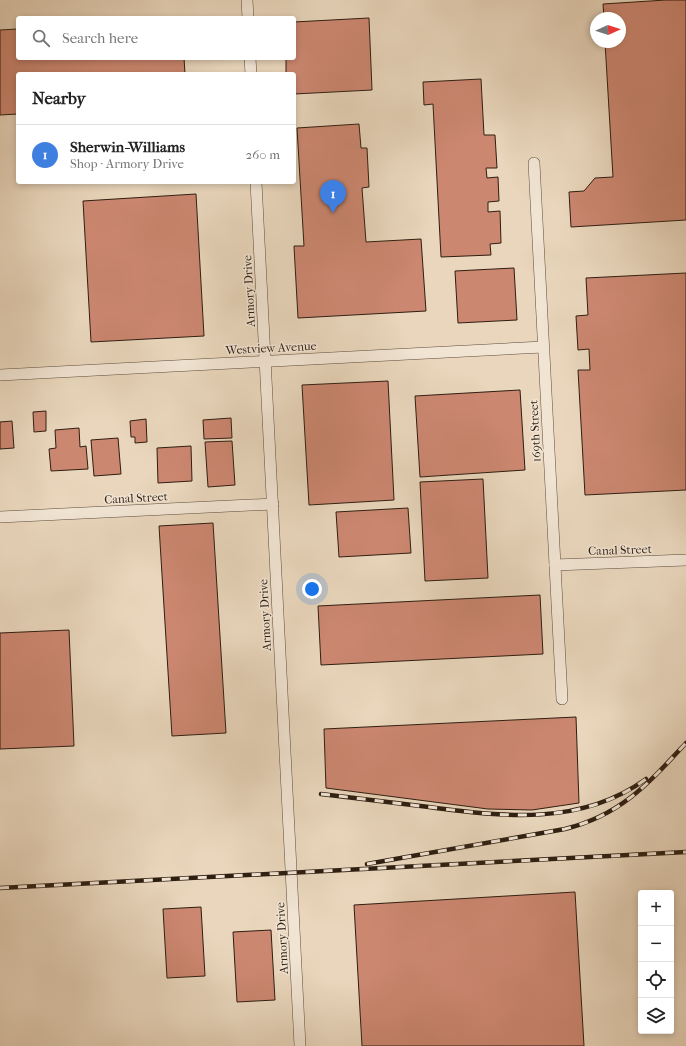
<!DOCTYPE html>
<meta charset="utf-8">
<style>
:root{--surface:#fff;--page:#f6f6f6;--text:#222;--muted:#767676;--line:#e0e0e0;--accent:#8f2418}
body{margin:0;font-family:"IM FELL French Canon",serif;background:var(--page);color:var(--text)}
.controls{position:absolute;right:12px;bottom:12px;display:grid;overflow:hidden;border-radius:4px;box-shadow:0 2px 6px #0003}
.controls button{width:36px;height:36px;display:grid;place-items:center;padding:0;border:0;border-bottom:1px solid var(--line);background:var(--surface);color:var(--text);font:20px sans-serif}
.compass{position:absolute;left:590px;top:12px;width:36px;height:36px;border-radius:50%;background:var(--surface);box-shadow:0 2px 6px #0003;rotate:87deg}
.you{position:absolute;left:312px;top:589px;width:14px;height:14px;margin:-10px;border:3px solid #fff;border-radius:50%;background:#1a73e8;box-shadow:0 0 0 6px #1a73e833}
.badge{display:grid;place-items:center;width:26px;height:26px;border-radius:50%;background:var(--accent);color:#fff;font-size:13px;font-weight:700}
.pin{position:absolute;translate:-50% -33px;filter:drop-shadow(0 1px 2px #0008)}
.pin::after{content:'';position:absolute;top:21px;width:14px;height:12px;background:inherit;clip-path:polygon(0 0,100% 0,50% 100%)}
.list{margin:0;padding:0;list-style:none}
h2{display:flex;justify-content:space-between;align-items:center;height:52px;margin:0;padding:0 16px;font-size:17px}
h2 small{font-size:13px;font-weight:400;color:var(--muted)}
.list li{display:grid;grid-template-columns:26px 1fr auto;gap:12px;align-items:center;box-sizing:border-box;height:60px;padding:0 16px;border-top:1px solid var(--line)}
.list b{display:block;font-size:15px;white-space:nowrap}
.list p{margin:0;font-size:13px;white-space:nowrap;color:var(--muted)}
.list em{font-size:13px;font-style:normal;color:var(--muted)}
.icon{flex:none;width:22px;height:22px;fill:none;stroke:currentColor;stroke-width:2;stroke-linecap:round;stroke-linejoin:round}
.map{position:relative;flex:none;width:686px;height:1046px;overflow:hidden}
.search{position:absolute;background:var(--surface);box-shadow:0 2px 6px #0003;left:16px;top:16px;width:280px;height:44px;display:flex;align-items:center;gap:10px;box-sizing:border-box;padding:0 14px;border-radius:4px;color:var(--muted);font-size:15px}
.panel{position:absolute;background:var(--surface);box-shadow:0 2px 6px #0003;left:16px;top:72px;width:280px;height:112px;border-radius:4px}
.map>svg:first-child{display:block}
</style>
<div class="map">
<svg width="686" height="1046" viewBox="0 0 686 1046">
<rect width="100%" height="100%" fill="#e9d6bc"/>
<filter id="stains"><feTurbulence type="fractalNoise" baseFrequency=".005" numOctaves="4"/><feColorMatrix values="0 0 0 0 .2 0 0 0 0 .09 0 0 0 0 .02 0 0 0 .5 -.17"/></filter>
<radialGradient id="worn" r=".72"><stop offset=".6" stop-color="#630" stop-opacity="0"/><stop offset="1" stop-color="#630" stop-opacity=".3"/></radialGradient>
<!-- building -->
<g fill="#cc8771" stroke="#2e1e11">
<path d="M666,0H686V220L571,227L569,192L584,191L595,178L613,177L605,42H620V18H604L603,4Z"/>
<path d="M369,18L372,90L294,94V74H286V58H294V22Z"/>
<path d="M18,29V58H184L185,74H18V114L0,115V30Z"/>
<path d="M481,79L484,135H495L497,168H486L487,178L498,177L499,201L488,202V212L500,211L501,243L490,244L491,255L441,257L433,104L424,105L423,82Z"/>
<path d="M359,124L361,148H367L369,187L362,188L366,242L421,239L426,311L298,318L294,246H304L297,128Z"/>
<path d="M196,194L204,336L91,342L83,201Z"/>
<path d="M514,268L517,320L458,323L455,271Z"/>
<path d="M686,273V490L585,495L578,370H590L589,349L578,350L576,316L588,315L586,278Z"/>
<path d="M388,381L394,500L309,505L302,385Z"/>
<path d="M520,390L525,470L420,477L415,396Z"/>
<path d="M46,411V431L34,432L33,412Z"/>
<path d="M231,418L232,438L204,439L203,420Z"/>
<path d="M146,419L147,442L135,443V437H131L130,421Z"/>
<path d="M12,421L14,448L0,449V422Z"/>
<path d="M79,428L80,447L86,446L88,469L51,471L49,449L56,448L55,430Z"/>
<path d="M118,438L121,474L94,476L91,440Z"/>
<path d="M232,441L235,485L208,487L205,442Z"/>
<path d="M191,446L192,481L158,483L157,448Z"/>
<path d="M483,479L488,578L425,581L420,482Z"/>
<path d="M408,508L411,553L339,557L336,512Z"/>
<path d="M213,523L226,733L172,736L159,526Z"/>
<path d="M540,595L543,654L321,665L318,606Z"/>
<path d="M69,630L74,746L0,749V633Z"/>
<path d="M576,717L579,803L532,810L488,809L326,788L324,729Z"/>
<path d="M575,892L584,1046H362L354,905Z"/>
<path d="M201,907L205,976L167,978L163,909Z"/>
<path d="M271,930L275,1000L237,1002L233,932Z"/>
</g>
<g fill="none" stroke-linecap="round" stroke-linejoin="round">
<defs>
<g id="minor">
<path d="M247,0L248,18"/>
<path d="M250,58L251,74"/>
<path d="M534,163L562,699"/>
<path d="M256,182L300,1046"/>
<path d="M0,375L543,347"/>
<path d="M0,517L273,504"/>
<path d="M555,565L686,560"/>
</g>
</defs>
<!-- minor casing -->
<use href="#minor" stroke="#5d4c3c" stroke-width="12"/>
<!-- minor -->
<use href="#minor" stroke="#f1e4d3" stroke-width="11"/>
<defs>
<g id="rail">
<path d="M321,794C357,798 393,803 429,807C504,817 581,826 646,779"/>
<path d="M367,864L565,829C621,815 648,784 686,743"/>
<path d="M0,888L686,852"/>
</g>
</defs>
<!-- rail casing -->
<use href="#rail" stroke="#2e1e11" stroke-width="4.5"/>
<!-- rail -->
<use href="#rail" stroke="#f1e4d3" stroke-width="3" stroke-dasharray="9" stroke-linecap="butt"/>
</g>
<g text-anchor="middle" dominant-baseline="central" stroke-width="3" stroke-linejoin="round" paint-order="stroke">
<!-- street labels -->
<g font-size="12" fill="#2e1e11" stroke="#f1e4d3">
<text transform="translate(249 291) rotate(-93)">Armory Drive</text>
<text transform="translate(271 348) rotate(-3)">Westview Avenue</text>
<text transform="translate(535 431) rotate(-93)">169th Street</text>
<text transform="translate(136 498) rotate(-3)">Canal Street</text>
<text transform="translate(620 550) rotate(-2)">Canal Street</text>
<text transform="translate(265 615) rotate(-93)">Armory Drive</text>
<text transform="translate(282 938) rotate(-93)">Armory Drive</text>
</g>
</g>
<rect width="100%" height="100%" filter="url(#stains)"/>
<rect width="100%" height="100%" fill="url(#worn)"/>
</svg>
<div class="controls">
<button>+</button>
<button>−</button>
<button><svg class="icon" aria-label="locate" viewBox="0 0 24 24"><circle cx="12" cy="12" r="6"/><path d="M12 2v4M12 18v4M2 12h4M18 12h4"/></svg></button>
<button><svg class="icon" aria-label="layers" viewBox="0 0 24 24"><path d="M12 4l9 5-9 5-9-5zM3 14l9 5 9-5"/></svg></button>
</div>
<svg class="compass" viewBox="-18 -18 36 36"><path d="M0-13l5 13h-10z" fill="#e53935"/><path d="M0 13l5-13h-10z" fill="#767676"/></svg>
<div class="you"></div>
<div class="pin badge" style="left:333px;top:213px;background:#3f7fe0">1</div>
<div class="search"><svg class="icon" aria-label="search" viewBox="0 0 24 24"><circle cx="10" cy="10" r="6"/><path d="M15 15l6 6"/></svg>Search here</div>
<section class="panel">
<h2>Nearby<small></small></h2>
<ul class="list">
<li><span class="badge" style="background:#3f7fe0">1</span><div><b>Sherwin-Williams</b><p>Shop · Armory Drive</p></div><em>260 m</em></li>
</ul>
</section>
</div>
